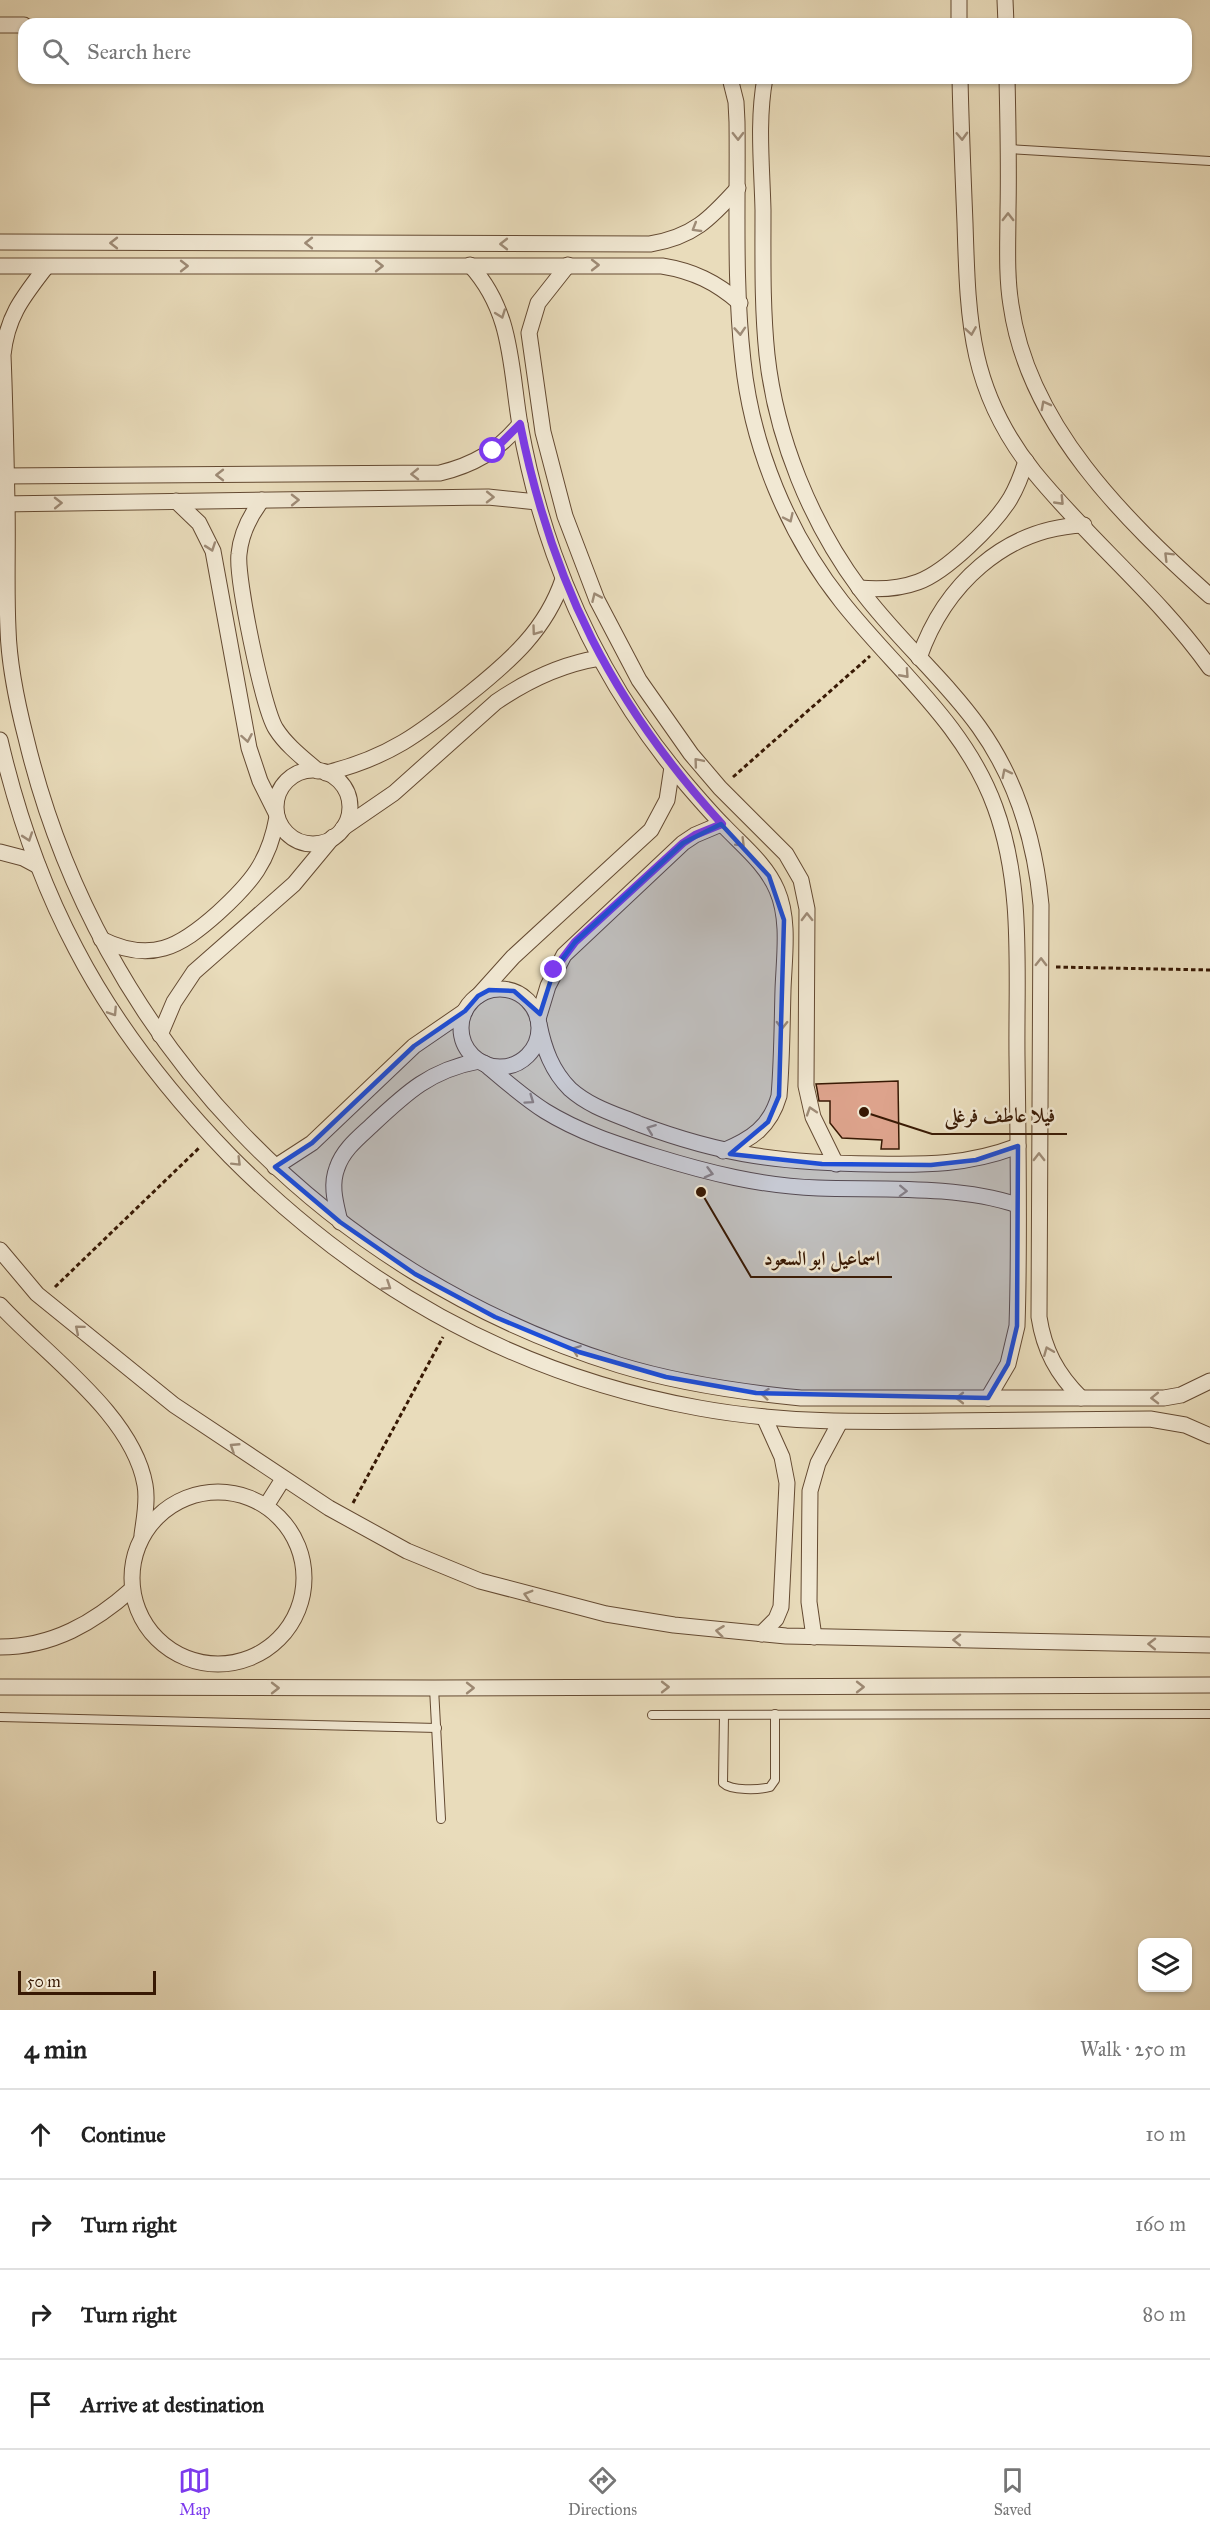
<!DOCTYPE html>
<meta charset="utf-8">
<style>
:root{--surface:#fff;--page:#f2f2f2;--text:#222;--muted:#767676;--line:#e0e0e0;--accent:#7c3aed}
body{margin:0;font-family:"IM FELL Great Primer",Amiri,serif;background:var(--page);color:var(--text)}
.controls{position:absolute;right:18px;bottom:18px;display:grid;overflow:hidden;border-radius:12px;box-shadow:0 2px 4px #0004}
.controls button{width:54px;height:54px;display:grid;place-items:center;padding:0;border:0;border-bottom:2px solid var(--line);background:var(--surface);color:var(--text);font:30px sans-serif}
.scale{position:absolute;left:18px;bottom:15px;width:138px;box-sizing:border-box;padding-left:6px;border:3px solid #381904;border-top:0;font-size:16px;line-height:21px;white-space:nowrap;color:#381904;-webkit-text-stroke:4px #f1e8d3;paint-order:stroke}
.stop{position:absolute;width:18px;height:18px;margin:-14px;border:4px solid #7c3aed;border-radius:50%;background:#fff}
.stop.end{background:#7c3aed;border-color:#fff;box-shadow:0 2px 6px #0008}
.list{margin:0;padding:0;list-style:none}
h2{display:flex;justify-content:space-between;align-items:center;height:78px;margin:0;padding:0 24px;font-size:26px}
h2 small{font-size:20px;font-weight:400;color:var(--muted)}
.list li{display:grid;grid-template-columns:39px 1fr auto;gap:18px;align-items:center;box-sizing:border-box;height:90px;padding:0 24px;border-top:2px solid var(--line)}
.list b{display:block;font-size:22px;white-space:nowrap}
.list em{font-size:20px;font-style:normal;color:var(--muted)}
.icon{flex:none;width:33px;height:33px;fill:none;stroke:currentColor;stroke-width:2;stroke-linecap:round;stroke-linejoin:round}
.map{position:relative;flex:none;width:1210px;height:2010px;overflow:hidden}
.search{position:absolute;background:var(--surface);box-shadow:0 2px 4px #0004;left:18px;right:18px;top:18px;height:66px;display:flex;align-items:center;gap:15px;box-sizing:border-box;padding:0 21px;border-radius:18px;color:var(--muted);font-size:22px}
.sheet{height:438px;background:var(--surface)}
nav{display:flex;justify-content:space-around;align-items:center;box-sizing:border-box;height:84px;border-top:2px solid var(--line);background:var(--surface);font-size:16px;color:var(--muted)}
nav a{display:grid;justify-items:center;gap:3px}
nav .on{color:var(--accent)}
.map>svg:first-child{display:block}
</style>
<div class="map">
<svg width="1210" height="2010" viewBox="0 0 1210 2010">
<rect width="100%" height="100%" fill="#e9dcbb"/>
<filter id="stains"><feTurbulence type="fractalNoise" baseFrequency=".00333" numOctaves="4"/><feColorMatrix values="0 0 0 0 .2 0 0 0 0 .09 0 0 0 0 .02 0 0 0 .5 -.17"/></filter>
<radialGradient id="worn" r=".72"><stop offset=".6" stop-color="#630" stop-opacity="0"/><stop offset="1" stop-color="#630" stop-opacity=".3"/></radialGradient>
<!-- building -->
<path fill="#dda38c" stroke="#381904" stroke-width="1.5" d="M898,1081L899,1149H881L882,1140L842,1138L830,1123V1101H819L817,1089L816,1084Z"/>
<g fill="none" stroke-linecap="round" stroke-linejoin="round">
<defs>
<g id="lane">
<path d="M1009,149L1210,161"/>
<path d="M434,1688L441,1819"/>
<path d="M652,1715L1210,1714"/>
<path d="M724,1715L723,1783C731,1791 759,1790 770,1787L775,1780V1714"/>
<path d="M0,1717L437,1728"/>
</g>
<g id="street">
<path d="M1005,0L1006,24"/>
<path d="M959,24V0"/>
<path d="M0,25H24"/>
<path d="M730,78L736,102L737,122C738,201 734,282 743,361C752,447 788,534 842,602C895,669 965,724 995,807C1024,886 1016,972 1017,1056C1018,1146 1020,1236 1017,1326L1008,1364L988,1398"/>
<path d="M765,78C757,121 762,167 763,210C763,258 762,307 767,355C776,438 811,523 860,589C896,638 944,678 979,727C1017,780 1035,841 1041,905L1039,1317C1044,1350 1057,1374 1081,1398"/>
<path d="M960,78C961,126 963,175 965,223C968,321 969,391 1034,472C1089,540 1159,596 1210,668"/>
<path d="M1007,78C1008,122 1009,166 1008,210C1008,242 1006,274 1011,305C1028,425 1124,519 1210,596"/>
<path d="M0,242L650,244C693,237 710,219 738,188"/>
<path d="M470,265C513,312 510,366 520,425C528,469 539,512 554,554C584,638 629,717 687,785C699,799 711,813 724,826C743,846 766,864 777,890C790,920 784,958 783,990C782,1026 782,1061 779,1096C770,1127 752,1139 723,1151"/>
<path d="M568,265L538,303L529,333L543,432L565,516L597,600L639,680L691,754L720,788L786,854L801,880L807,909L806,1086L813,1117L836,1164"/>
<path d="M0,266H662C693,271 716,282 740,303"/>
<path d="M46,267C23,297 7,316 3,355C5,404 6,453 7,503C8,545 6,587 8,629C9,665 17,703 26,738C98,1039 325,1274 619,1365C678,1383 739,1392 801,1398H1164L1181,1395L1210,1381"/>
<path d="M0,476L440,473C473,465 498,451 520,424"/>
<path d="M262,500C249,517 241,533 239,554C236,577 263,709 276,729C286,745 303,758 318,771"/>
<path d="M176,501L199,523L213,551L249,748L260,781L276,813"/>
<path d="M0,504L488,497L537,502"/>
<path d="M859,588C880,590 899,589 918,582C946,572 994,525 1010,499C1017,487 1022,474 1026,461"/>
<path d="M919,658C944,586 1004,528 1084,525"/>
<path d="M0,740C17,813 41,883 76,949C116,1026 170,1094 230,1156C361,1288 515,1375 699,1408C780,1423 861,1422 943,1421C1012,1420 1081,1420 1150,1419L1185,1425L1210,1436"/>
<circle cx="313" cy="807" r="37"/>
<path d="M326,773C388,758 421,733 469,694C510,661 546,630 563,579"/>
<path d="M343,828L394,793L496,702C528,680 562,664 600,658"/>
<path d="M0,852L23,858L38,866"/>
<path d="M101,939C151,964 180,947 218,913C251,883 269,862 277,817"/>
<circle cx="500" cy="1028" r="39"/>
<path d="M478,996L513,957L651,830L667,800L672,767"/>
<path d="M538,1019L548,986L564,955L683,843L695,835L721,824"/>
<path d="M539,1024C544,1049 552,1071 570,1089C590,1107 615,1114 639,1124C724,1156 784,1163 875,1164C927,1165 968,1165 1018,1146"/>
<path d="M160,1035L174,1002L194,972L294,884L333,837"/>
<path d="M484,1063C504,1080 523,1097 545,1111C579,1132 616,1144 654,1156C709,1173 761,1186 818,1188C880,1190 959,1185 1017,1205"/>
<path d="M275,1167L312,1143L414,1046L465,1011"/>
<path d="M340,1222C336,1204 330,1186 337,1168C343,1150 358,1138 371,1126C406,1093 430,1070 479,1061"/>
<path d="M0,1250L37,1294L174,1405L329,1508L407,1551L480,1581L606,1614L674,1625L786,1636L1210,1645"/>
<path d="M0,1305C46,1355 133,1415 145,1485C148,1501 144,1519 142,1535"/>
<circle cx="218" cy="1578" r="86"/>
<path d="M266,1506L283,1479"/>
<path d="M761,1634L776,1619L781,1607L787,1483L782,1457L764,1417"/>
<path d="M814,1637L809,1602L810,1491L818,1463L840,1422"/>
<path d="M0,1647C52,1647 94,1623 132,1589"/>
<path d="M0,1687L434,1688L1210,1685"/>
</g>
</defs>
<!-- lane casing -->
<use href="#lane" stroke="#644a32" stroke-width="10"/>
<!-- street casing -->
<use href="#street" stroke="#644a32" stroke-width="17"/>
<!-- path -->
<g stroke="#381904" stroke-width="3" stroke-dasharray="4.5 3" stroke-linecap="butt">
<path d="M733,777L870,656"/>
<path d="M1056,967L1210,970"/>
<path d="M55,1287L199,1148"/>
<path d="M353,1503L443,1337"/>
</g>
<!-- lane -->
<use href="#lane" stroke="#f1e8d3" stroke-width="8"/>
<!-- street -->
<use href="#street" stroke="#f1e8d3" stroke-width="15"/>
</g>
<!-- one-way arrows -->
<defs><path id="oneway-chevron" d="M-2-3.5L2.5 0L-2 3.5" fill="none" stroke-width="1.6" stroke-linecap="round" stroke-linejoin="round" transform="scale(1.5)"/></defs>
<g stroke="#9e8b76">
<use href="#oneway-chevron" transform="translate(738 136) rotate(89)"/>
<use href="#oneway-chevron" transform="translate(962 136) rotate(88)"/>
<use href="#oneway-chevron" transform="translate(1008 217) rotate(-90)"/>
<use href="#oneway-chevron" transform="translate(696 228) rotate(149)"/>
<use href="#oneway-chevron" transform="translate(114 243) rotate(-180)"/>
<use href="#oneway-chevron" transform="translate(309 243) rotate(-180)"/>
<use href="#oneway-chevron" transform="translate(504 244) rotate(-180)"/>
<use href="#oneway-chevron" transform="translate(595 265)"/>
<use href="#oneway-chevron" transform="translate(184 266)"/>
<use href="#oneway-chevron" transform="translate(379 266)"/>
<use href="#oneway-chevron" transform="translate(501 314) rotate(70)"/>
<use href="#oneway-chevron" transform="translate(740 331) rotate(86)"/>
<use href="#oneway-chevron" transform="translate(971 331) rotate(81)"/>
<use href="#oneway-chevron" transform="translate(1045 405) rotate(-118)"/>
<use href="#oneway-chevron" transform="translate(415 474) rotate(179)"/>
<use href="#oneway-chevron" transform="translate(220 475) rotate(180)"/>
<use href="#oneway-chevron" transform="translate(490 497) rotate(1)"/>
<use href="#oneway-chevron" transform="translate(295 500) rotate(-1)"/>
<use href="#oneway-chevron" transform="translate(1060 501) rotate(46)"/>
<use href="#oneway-chevron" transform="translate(58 503) rotate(-1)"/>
<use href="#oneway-chevron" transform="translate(789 518) rotate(65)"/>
<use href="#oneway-chevron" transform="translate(211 547) rotate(71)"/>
<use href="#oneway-chevron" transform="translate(1168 556) rotate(-135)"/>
<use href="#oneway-chevron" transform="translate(596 597) rotate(-114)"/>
<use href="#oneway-chevron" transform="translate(536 631) rotate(126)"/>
<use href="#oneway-chevron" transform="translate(905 674) rotate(48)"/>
<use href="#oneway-chevron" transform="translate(247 738) rotate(80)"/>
<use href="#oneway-chevron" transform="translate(698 762) rotate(-130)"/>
<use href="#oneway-chevron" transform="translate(1006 773) rotate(-117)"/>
<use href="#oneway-chevron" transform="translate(28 837) rotate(71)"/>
<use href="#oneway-chevron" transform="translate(741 843) rotate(45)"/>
<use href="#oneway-chevron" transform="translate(807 917) rotate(-91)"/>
<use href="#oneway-chevron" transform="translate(1041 962) rotate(-89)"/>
<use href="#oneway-chevron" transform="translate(113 1012) rotate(57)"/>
<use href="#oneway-chevron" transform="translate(782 1025) rotate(91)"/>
<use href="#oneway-chevron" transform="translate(530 1100) rotate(35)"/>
<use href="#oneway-chevron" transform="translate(811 1111) rotate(-108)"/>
<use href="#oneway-chevron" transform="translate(651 1129) rotate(-159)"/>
<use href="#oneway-chevron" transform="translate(1039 1157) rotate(-90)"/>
<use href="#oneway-chevron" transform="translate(237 1162) rotate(45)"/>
<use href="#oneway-chevron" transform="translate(709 1173) rotate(15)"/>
<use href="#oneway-chevron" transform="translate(903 1191) rotate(2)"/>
<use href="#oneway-chevron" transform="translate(387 1286) rotate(33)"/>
<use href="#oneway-chevron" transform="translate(79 1329) rotate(-140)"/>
<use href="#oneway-chevron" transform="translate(576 1350) rotate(-160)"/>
<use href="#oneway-chevron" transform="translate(1048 1351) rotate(-112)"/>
<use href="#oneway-chevron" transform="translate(765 1394) rotate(-174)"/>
<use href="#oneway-chevron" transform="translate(960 1398) rotate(-180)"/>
<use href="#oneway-chevron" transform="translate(1155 1398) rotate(179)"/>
<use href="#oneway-chevron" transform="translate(234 1447) rotate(-147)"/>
<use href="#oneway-chevron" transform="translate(528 1595) rotate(-164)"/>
<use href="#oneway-chevron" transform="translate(720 1631) rotate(-173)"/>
<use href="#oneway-chevron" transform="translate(957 1640) rotate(-179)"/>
<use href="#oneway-chevron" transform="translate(1152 1644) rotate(-179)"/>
<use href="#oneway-chevron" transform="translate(665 1687)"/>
<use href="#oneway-chevron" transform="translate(860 1687)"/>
<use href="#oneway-chevron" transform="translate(275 1688)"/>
<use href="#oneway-chevron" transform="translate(470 1688)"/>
</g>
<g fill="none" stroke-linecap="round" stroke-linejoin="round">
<!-- route -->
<path stroke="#7c3aed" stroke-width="8" d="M493,451L520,424C552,584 612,703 722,824L695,835L683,843L575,942L554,970"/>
</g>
<!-- marked area -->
<path fill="#1d4ed8" fill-opacity="0.2" stroke="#1d4ed8" stroke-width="4.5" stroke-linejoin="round" d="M721,824L769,876L784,920L779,1096L768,1122L730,1154L822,1164L931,1165L976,1160L1018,1146L1017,1326L1008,1364L988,1398L756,1393L666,1377L579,1352L495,1317L415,1274L340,1222L275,1167L312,1143L414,1046L465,1011L478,996L489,990L514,991L540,1014L554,970L575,942L683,843Z"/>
<!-- callouts -->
<path fill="none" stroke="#381904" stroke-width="2" d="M864 1112L932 1134H1067M701 1192L751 1277H892"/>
<g fill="#381904" stroke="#f1e8d3" stroke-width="2">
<circle cx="864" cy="1112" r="6"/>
<circle cx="701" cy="1192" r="6"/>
</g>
<g font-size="20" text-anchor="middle" font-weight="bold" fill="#381904" stroke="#f1e8d3" stroke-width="5" stroke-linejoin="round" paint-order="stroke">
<text x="1000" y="1122">فيلا عاطف فرغلى</text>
<text x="822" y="1265">اسماعيل ابو السعود</text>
</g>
<rect width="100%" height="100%" filter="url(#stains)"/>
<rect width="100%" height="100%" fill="url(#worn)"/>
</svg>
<div class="controls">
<button><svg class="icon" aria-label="layers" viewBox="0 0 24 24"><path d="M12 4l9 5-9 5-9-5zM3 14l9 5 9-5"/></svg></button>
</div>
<div class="scale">50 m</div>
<div class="stop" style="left:493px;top:451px"></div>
<div class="stop end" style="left:554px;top:970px"></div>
<div class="search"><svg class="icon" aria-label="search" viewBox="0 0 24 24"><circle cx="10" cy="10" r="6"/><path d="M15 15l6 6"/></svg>Search here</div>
</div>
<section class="sheet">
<h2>4 min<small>Walk · 250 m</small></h2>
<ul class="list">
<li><svg class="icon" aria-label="ahead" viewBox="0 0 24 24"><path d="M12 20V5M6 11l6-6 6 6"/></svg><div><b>Continue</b></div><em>10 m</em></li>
<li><svg class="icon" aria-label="right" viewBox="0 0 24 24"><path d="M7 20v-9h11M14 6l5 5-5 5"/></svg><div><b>Turn right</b></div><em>160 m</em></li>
<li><svg class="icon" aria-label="right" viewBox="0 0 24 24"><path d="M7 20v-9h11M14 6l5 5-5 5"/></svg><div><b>Turn right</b></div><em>80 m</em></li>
<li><svg class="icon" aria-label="arrive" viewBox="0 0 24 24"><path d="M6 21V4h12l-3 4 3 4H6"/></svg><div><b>Arrive at destination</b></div></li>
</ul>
</section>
<nav>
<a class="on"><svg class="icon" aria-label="map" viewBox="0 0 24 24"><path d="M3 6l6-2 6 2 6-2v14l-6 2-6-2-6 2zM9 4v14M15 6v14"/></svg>Map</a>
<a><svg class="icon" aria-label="directions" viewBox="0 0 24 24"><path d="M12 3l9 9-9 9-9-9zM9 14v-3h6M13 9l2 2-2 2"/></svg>Directions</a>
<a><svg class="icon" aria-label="saved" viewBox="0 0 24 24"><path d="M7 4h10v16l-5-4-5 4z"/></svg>Saved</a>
</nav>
